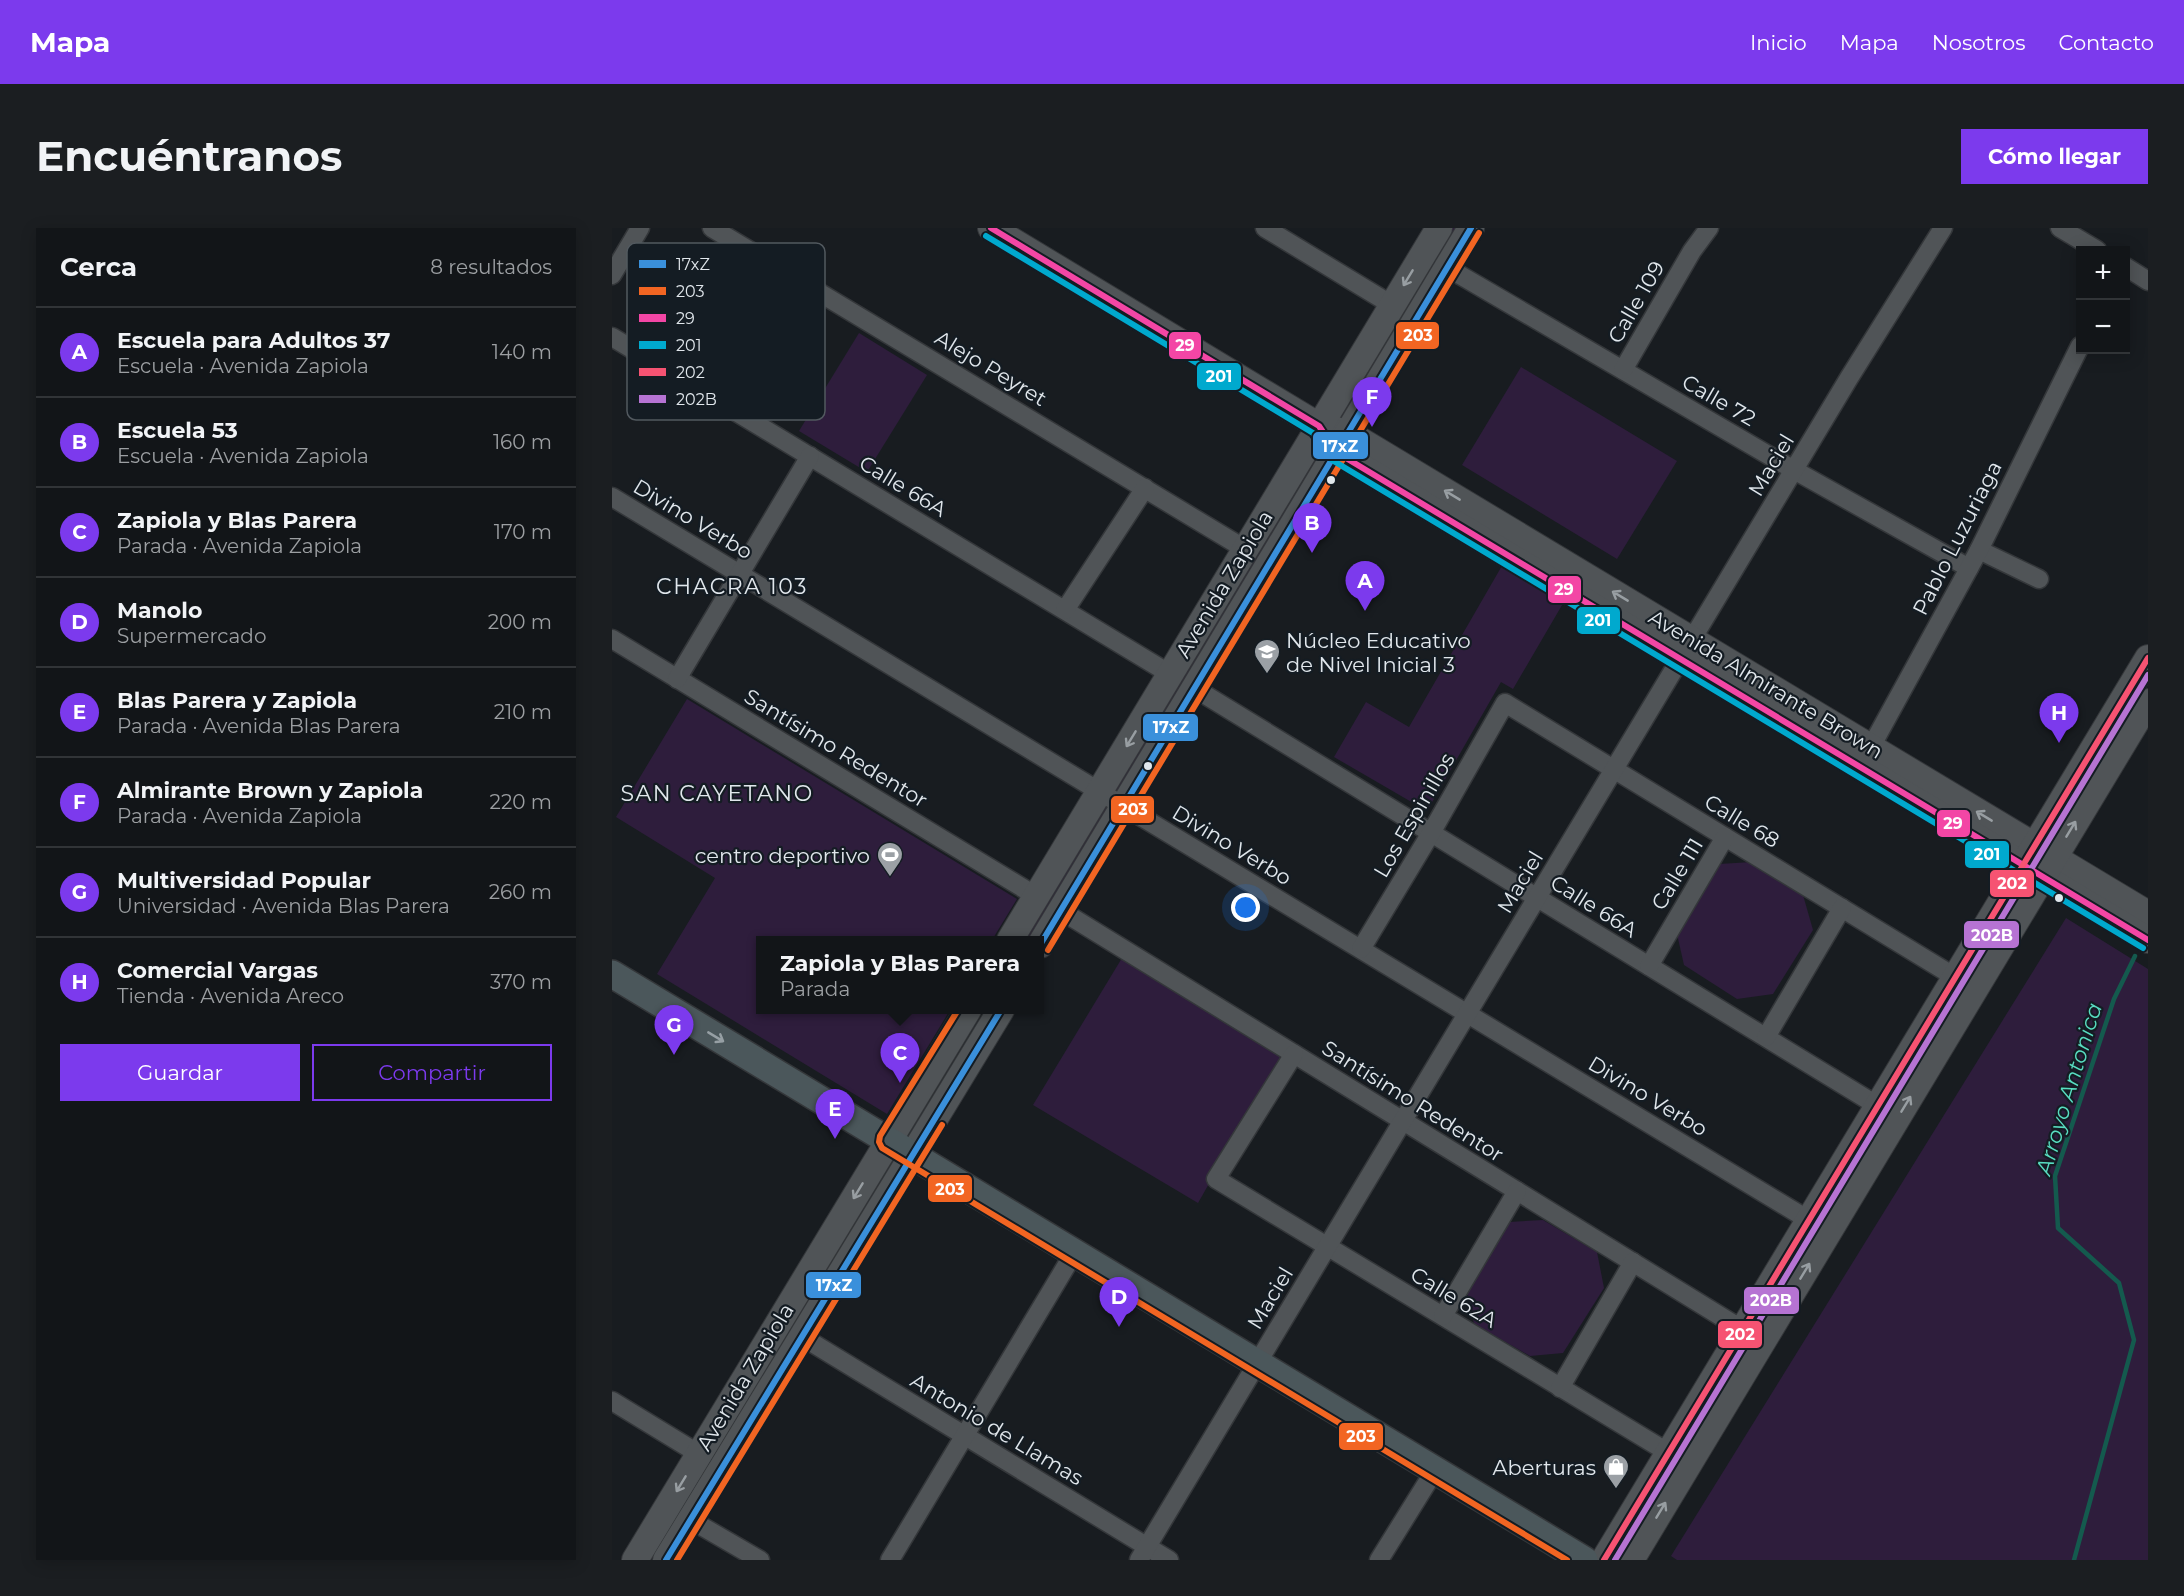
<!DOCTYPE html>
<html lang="es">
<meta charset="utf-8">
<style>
:root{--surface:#121518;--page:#1b1e21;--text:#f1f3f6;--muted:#9c9fa2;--line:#313437;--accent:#7c3aed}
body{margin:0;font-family:Montserrat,sans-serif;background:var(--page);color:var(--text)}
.controls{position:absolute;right:18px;top:18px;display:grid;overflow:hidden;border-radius:0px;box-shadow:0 3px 15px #0003}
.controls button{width:54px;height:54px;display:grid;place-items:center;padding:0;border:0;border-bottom:2px solid var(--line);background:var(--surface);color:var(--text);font:30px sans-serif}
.you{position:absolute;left:634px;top:680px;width:21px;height:21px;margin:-15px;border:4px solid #fff;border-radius:50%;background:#1a73e8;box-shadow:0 0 0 9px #1a73e833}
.badge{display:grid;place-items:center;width:39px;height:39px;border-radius:50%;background:var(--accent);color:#fff;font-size:20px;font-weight:700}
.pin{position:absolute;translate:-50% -50px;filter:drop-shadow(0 2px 3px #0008)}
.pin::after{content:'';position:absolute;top:32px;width:21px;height:18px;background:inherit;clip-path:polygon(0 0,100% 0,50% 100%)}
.popup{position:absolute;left:144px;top:708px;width:288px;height:78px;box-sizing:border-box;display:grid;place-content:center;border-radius:0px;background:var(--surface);filter:drop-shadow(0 2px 4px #0005);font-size:20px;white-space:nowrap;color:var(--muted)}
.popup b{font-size:22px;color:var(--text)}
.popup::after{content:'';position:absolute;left:50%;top:100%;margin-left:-12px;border:12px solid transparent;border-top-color:var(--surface)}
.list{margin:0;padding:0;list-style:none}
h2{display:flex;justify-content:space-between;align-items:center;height:78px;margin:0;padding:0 24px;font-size:26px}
h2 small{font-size:20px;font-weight:400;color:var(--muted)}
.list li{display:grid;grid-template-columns:39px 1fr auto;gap:18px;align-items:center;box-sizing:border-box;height:90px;padding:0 24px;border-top:2px solid var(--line)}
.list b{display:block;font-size:22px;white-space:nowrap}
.list p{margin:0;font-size:20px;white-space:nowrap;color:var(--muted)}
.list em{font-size:20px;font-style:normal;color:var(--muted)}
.actions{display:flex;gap:12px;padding:18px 24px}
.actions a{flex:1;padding:14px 0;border:2px solid var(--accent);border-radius:0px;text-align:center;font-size:21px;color:var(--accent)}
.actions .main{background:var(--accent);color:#fff}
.map{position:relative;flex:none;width:1536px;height:1332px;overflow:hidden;border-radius:0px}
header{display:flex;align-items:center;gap:36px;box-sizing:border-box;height:84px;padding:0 30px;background:var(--accent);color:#fff}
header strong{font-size:28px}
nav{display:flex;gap:33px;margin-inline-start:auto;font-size:21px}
.intro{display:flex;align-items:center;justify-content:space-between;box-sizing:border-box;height:144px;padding:0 36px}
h1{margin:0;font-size:42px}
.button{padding:15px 27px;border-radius:0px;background:var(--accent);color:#fff;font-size:21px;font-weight:700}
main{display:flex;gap:36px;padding:0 36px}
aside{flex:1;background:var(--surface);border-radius:0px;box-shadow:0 3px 15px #0003}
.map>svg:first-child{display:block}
</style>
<header>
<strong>Mapa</strong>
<nav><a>Inicio</a><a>Mapa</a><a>Nosotros</a><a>Contacto</a></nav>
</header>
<div class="intro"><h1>Encuéntranos</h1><a class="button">Cómo llegar</a></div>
<main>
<aside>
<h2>Cerca<small>8 resultados</small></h2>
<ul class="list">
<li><span class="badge">A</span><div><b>Escuela para Adultos 37</b><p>Escuela · Avenida Zapiola</p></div><em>140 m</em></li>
<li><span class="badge">B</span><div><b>Escuela 53</b><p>Escuela · Avenida Zapiola</p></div><em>160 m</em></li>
<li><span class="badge">C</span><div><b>Zapiola y Blas Parera</b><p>Parada · Avenida Zapiola</p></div><em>170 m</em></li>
<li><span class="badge">D</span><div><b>Manolo</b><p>Supermercado</p></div><em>200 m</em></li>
<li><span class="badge">E</span><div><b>Blas Parera y Zapiola</b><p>Parada · Avenida Blas Parera</p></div><em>210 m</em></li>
<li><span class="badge">F</span><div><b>Almirante Brown y Zapiola</b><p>Parada · Avenida Zapiola</p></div><em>220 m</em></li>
<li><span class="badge">G</span><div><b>Multiversidad Popular</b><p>Universidad · Avenida Blas Parera</p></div><em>260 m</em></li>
<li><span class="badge">H</span><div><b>Comercial Vargas</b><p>Tienda · Avenida Areco</p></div><em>370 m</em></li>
</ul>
<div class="actions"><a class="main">Guardar</a><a>Compartir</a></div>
</aside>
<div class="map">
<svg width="1536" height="1332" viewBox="0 0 1536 1332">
<rect width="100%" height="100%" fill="#181c20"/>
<!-- green -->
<g fill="#2e1d3c">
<path d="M837,0H853L422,712H407Z"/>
<path d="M247,105L315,147L255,244L187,203Z"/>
<path d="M909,139L1065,233L1005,331L850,237Z"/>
<path d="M891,336L953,372L901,461L889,454L815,583L722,529L754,474L797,499Z"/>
<path d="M75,471L405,671L380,712H148V782H338L275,886L45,746L103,650L4,589Z"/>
<path d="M1140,634L1191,667L1201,702L1161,766L1125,771L1072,737L1065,706L1107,636Z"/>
<path d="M1454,690L1536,741V1332H1065L1059,1328Z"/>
<path d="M510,730L669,829L586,975L421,877Z"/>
<path d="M931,992L985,1024L992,1060L951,1125L918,1128L862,1096L855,1064L897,994Z"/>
</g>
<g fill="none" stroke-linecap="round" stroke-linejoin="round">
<!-- stream -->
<path stroke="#145a4e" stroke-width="4.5" d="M1462,1332L1522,1112L1507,1055L1446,1000L1443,948L1502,771L1523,728"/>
<defs>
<g id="street">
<path d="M100,0L633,321"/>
<path d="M653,0L780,77"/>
<path d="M1448,0L1485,22"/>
<path d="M1514,39L1536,53"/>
<path d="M836,40L1182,242L1357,340"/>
<path d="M0,47L28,0"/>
<path d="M0,109L558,446"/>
<path d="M1011,142L1080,23L1097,0"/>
<path d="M0,269L1205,997"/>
<path d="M1367,322L1427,351"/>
<path d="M453,382L533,260"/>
<path d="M0,411L424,668"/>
<path d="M65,451L198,228"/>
<path d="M582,460L1266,878"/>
<path d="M1259,519L1367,322L1468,118"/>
<path d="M448,682L1131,1102"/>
<path d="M749,721L819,605L893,475L1343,749"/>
<path d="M1037,738L1113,609"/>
<path d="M1154,809L1230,680"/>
<path d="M682,826L604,951L1057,1225"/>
<path d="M831,1088L905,963"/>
<path d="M189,1108L557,1332"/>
<path d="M948,1160L1021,1034"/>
<path d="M0,1173L87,1226"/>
<path d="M79,1292L148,1332"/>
<path d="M278,1332L462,1025"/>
<path d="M527,1332L1237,150L1331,0"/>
<path d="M767,1332L823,1242"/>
</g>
<g id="secondary">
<path d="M379,0L707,198L736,205L1536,686"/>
<path d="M707,198L724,224L733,229L1536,712"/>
<path d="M398,712L827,0"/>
<path d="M428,717L859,0"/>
<path d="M23,1332L356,782"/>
<path d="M54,1332L389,782"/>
<path d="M992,1332L1536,430"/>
<path d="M1019,1332L1536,474"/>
</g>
<path id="primary" d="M0,746L972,1332"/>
</defs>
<!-- street casing -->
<use href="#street" stroke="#34373a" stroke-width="21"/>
<!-- secondary casing -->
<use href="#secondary" stroke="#34373a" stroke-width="28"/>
<!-- primary casing -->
<use href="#primary" stroke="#34373a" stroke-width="30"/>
<!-- street -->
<use href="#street" stroke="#505457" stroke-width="18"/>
<!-- secondary -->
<use href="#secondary" stroke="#505457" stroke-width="26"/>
<!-- primary -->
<use href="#primary" stroke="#4b575b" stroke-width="27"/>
<defs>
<g id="bus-1">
<path d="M428,717L859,0"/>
<path d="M54,1332L389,782"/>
</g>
<g id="bus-2">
<path d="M436,722L867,5"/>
<path d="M346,782L268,908L267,914L270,920L955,1332"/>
<path d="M65,1332L330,897"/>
</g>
<path id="bus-3" d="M379,0L707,198L724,224L1536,712"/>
<path id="bus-4" d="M374,8L701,205L720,232L1531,720"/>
<path id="bus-5" d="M992,1332L1536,430"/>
<path id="bus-6" d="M1003,1332L1536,447"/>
</defs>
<!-- bus-1 casing -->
<use href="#bus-1" stroke="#141c23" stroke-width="10"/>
<!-- bus-2 casing -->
<use href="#bus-2" stroke="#141c23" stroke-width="10"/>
<!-- bus-3 casing -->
<use href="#bus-3" stroke="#141c23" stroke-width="10"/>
<!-- bus-4 casing -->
<use href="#bus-4" stroke="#141c23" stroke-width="10"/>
<!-- bus-5 casing -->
<use href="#bus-5" stroke="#141c23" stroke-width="10"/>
<!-- bus-6 casing -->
<use href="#bus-6" stroke="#141c23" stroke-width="10"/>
<!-- bus-1 -->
<use href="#bus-1" stroke="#3a90db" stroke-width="6"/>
<!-- bus-2 -->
<use href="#bus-2" stroke="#f26522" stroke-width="6"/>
<!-- bus-3 -->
<use href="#bus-3" stroke="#f346a5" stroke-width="6"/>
<!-- bus-4 -->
<use href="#bus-4" stroke="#00a9ce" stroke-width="6"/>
<!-- bus-5 -->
<use href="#bus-5" stroke="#f65372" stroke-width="6"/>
<!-- bus-6 -->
<use href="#bus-6" stroke="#b673d3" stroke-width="6"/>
</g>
<!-- one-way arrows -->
<defs><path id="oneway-shaft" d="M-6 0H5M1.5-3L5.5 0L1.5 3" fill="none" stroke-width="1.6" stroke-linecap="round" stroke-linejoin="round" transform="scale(1.5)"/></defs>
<g stroke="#989ea2">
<use href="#oneway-shaft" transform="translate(796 50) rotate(121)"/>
<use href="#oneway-shaft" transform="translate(840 267) rotate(-149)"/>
<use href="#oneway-shaft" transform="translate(1008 368) rotate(-149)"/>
<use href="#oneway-shaft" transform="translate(519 511) rotate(121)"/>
<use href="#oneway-shaft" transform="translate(1372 588) rotate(-149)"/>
<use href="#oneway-shaft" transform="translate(1459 601) rotate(-59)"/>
<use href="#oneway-shaft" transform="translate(1294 876) rotate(-59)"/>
<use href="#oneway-shaft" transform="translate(246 963) rotate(121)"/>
<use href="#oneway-shaft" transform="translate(1193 1043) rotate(-59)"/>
<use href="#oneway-shaft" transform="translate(69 1256) rotate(121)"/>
<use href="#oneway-shaft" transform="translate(1049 1282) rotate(-59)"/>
</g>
<use stroke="#969fa4" href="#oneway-shaft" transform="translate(104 809) rotate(31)"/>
<!-- icons -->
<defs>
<symbol id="school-pin" viewBox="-11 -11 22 30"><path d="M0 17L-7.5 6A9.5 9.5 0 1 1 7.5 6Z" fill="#9ba0a5" stroke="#141c23"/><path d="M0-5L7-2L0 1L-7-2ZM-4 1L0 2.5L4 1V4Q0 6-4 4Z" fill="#fff"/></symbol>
<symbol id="stadium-pin" viewBox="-11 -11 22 30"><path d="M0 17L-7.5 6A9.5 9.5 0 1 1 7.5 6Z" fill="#9ba0a5" stroke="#141c23"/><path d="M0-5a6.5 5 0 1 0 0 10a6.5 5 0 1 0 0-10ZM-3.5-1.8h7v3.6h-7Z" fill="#fff"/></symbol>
<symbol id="shop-pin" viewBox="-11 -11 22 30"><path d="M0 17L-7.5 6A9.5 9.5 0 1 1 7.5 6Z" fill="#9ba0a5" stroke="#141c23"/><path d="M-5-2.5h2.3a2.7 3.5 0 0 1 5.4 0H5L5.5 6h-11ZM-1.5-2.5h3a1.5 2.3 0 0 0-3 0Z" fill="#fff"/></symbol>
</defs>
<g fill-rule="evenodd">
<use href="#school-pin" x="640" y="409" width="30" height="40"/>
<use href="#stadium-pin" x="263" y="612" width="30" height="40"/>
<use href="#shop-pin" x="989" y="1224" width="30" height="40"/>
</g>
<!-- markers -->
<g fill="#e1e7ec" stroke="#141c23" stroke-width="2">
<circle cx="719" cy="252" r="5"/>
<circle cx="536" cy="538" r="5"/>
<circle cx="1447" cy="670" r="5"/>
</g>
<g text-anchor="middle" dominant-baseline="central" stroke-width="4.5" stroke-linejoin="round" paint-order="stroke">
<!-- street labels -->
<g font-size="21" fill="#e1e7ec" stroke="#141c23">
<text transform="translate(1024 74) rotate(-60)">Calle 109</text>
<text transform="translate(379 140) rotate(31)">Alejo Peyret</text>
<text transform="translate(1107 172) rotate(30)">Calle 72</text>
<text transform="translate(1159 237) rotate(-59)">Maciel</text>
<text transform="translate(291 258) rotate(31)">Calle 66A</text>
<text transform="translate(81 291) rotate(31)">Divino Verbo</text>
<text transform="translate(1345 310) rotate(-63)">Pablo Luzuriaga</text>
<text transform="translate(612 356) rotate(-59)">Avenida Zapiola</text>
<text transform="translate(1154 456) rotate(31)">Avenida Almirante Brown</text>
<text transform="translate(224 520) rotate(31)">Santísimo Redentor</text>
<text transform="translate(802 587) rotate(-60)">Los Espinillos</text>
<text transform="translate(1130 593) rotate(31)">Calle 68</text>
<text transform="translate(620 617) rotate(31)">Divino Verbo</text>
<text transform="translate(1065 646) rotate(-59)">Calle 111</text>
<text transform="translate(908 654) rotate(-59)">Maciel</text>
<text transform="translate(982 678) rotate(32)">Calle 66A</text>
<text transform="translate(1036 868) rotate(31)">Divino Verbo</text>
<text transform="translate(801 873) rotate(32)">Santísimo Redentor</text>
<text transform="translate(842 1069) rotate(31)">Calle 62A</text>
<text transform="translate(658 1070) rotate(-59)">Maciel</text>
<text transform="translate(133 1149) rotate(-59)">Avenida Zapiola</text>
<text transform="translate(385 1201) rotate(31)">Antonio de Llamas</text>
</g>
<!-- poi labels -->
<g font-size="21" fill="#e1e7ec" stroke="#141c23" text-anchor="end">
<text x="674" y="412" text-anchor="start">Núcleo Educativo<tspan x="674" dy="24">de Nivel Inicial 3</tspan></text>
<text x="258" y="627">centro deportivo</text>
<text x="984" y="1239">Aberturas</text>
</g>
<!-- neighbourhood labels -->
<g font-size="22" letter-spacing="1.5" fill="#e1e7ec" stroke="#141c23">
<text x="120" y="358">CHACRA 103</text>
<text x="105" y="565">SAN CAYETANO</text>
</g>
<!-- water labels -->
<g font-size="22" font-style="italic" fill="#58ddc1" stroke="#141c23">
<text transform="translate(1457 861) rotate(-73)">Arroyo Antonica</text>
</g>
</g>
<!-- legend -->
<rect x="15" y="15" width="198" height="177" rx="9" fill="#141c23" stroke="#52595f" stroke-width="1.5"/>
<rect x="27" y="32" width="27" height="8" fill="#3a90db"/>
<rect x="27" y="59" width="27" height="8" fill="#f26522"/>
<rect x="27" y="86" width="27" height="8" fill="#f346a5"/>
<rect x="27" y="113" width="27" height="8" fill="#00a9ce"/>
<rect x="27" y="140" width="27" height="8" fill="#f65372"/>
<rect x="27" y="167" width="27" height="8" fill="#b673d3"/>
<g font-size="16" fill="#e1e7ec">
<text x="64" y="42">17xZ</text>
<text x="64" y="69">203</text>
<text x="64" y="96">29</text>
<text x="64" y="123">201</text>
<text x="64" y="150">202</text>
<text x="64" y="177">202B</text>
</g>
<g stroke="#141c23" stroke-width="2">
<rect x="783" y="93" width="45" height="29" rx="6" fill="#f26522"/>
<rect x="556" y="103" width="34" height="29" rx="6" fill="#f346a5"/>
<rect x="584" y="134" width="46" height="29" rx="6" fill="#00a9ce"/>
<rect x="700" y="203" width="57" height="29" rx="6" fill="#3a90db"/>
<rect x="935" y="347" width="35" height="29" rx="6" fill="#f346a5"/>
<rect x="964" y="378" width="45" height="29" rx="6" fill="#00a9ce"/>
<rect x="530" y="485" width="57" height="29" rx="6" fill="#3a90db"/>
<rect x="498" y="567" width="45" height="29" rx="6" fill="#f26522"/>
<rect x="1324" y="581" width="35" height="29" rx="6" fill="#f346a5"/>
<rect x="1352" y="612" width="46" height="29" rx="6" fill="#00a9ce"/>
<rect x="1377" y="641" width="46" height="29" rx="6" fill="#f65372"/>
<rect x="1351" y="692" width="57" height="29" rx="6" fill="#b673d3"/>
<rect x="315" y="946" width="46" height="29" rx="6" fill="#f26522"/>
<rect x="193" y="1043" width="57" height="28" rx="6" fill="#3a90db"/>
<rect x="1131" y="1058" width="57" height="29" rx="6" fill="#b673d3"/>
<rect x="1105" y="1092" width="46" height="29" rx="6" fill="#f65372"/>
<rect x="726" y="1194" width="46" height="29" rx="6" fill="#f26522"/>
</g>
<g font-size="16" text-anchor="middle" font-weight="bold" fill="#fff">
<text x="806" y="113">203</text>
<text x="573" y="123">29</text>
<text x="607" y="154">201</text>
<text x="728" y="224">17xZ</text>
<text x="952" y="367">29</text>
<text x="986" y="398">201</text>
<text x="559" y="505">17xZ</text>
<text x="521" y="587">203</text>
<text x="1341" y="601">29</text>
<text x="1375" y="632">201</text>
<text x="1400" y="661">202</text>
<text x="1380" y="713">202B</text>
<text x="338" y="967">203</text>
<text x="222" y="1063">17xZ</text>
<text x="1159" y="1078">202B</text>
<text x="1128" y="1112">202</text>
<text x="749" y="1214">203</text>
</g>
</svg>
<div class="controls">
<button>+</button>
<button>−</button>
</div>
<div class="you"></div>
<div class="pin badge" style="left:753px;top:383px">A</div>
<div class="pin badge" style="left:700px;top:325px">B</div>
<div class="pin badge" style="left:288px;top:855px">C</div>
<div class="popup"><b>Zapiola y Blas Parera</b>Parada</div>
<div class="pin badge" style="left:507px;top:1099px">D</div>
<div class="pin badge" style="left:223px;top:911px">E</div>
<div class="pin badge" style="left:760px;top:199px">F</div>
<div class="pin badge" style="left:62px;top:827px">G</div>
<div class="pin badge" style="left:1447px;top:515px">H</div>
</div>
</main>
